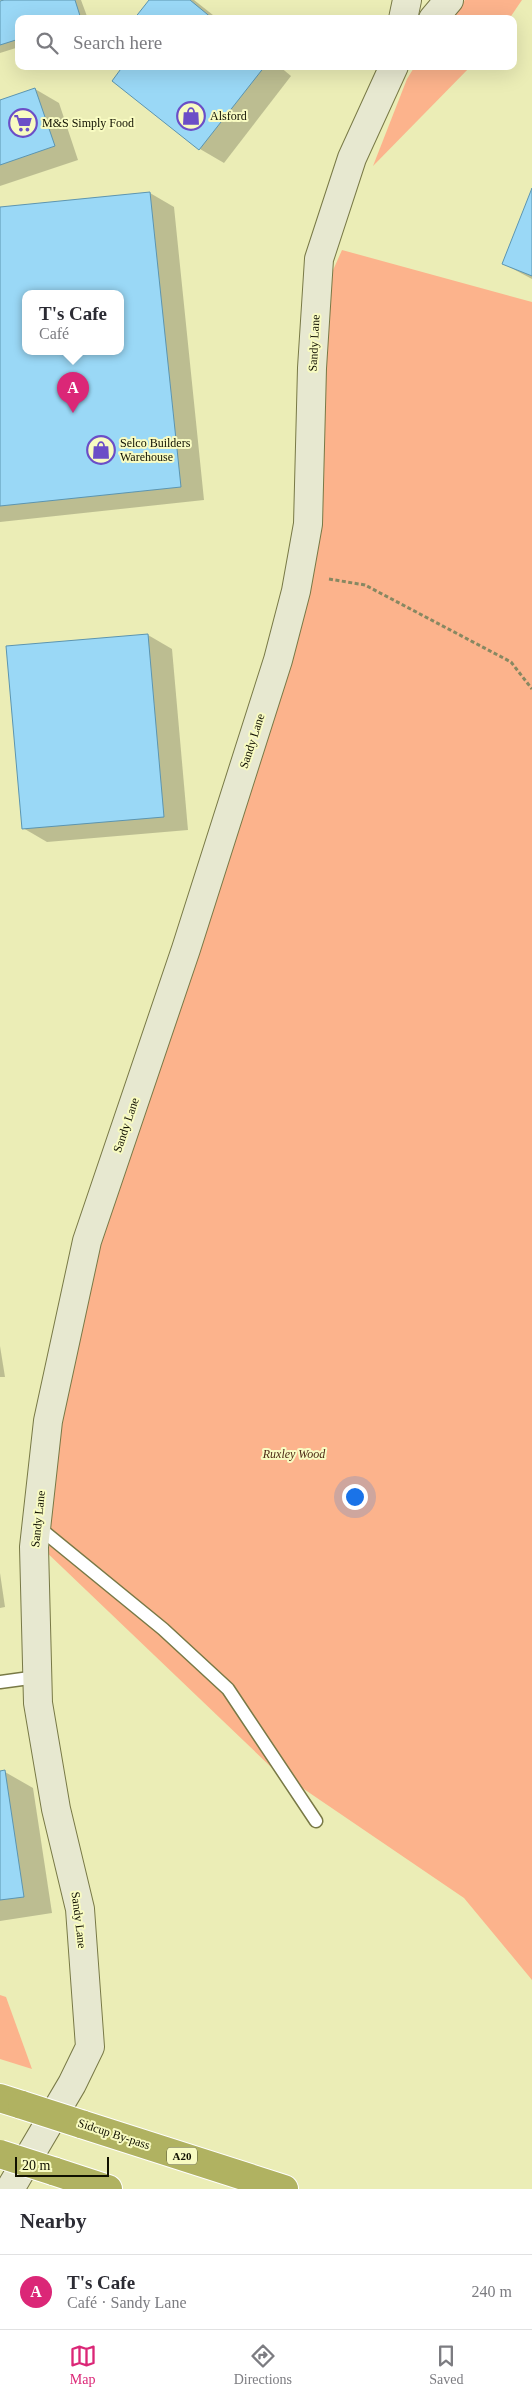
<!DOCTYPE html>
<meta charset="utf-8">
<style>
:root{--surface:#fff;--page:#f2f2f3;--text:#2b2b33;--muted:#7c7c81;--line:#e1e1e2;--accent:#db2777}
body{margin:0;font-family:Georgia,serif;background:var(--page);color:var(--text)}
.scale{position:absolute;left:15px;bottom:12px;width:94px;box-sizing:border-box;padding-left:5px;border:2px solid #110;border-top:0;font-size:14px;line-height:18px;white-space:nowrap;color:#110;-webkit-text-stroke:4px #f8fbc2;paint-order:stroke}
.you{position:absolute;left:354px;top:1496px;width:18px;height:18px;margin:-12px;border:4px solid #fff;border-radius:50%;background:#1a73e8;box-shadow:0 0 0 8px #1a73e833}
.badge{display:grid;place-items:center;width:32px;height:32px;border-radius:50%;background:var(--accent);color:#fff;font-size:16px;font-weight:700}
.pin{position:absolute;translate:-50% -41px;filter:drop-shadow(0 1px 2px #0008)}
.pin::after{content:'';position:absolute;top:26px;width:18px;height:15px;background:inherit;clip-path:polygon(0 0,100% 0,50% 100%)}
.popup{position:absolute;left:22px;top:290px;width:102px;height:65px;box-sizing:border-box;display:grid;place-content:center;border-radius:10px;background:var(--surface);filter:drop-shadow(0 1px 4px #0005);font-size:16px;white-space:nowrap;color:var(--muted)}
.popup b{font-size:19px;color:var(--text)}
.popup::after{content:'';position:absolute;left:50%;top:100%;margin-left:-10px;border:10px solid transparent;border-top-color:var(--surface)}
.list{margin:0;padding:0;list-style:none}
h2{display:flex;justify-content:space-between;align-items:center;height:65px;margin:0;padding:0 20px;font-size:21px}
h2 small{font-size:16px;font-weight:400;color:var(--muted)}
.list li{display:grid;grid-template-columns:32px 1fr auto;gap:15px;align-items:center;box-sizing:border-box;height:75px;padding:0 20px;border-top:1px solid var(--line)}
.list b{display:block;font-size:19px;white-space:nowrap}
.list p{margin:0;font-size:16px;white-space:nowrap;color:var(--muted)}
.list em{font-size:16px;font-style:normal;color:var(--muted)}
.icon{flex:none;width:28px;height:28px;fill:none;stroke:currentColor;stroke-width:2;stroke-linecap:round;stroke-linejoin:round}
.map{position:relative;flex:none;width:532px;height:2189px;overflow:hidden}
.search{position:absolute;background:var(--surface);box-shadow:0 5px 20px #0002;left:15px;right:15px;top:15px;height:55px;display:flex;align-items:center;gap:12px;box-sizing:border-box;padding:0 18px;border-radius:10px;color:var(--muted);font-size:19px}
.sheet{height:140px;background:var(--surface)}
nav{display:flex;justify-content:space-around;align-items:center;box-sizing:border-box;height:70px;border-top:1px solid var(--line);background:var(--surface);font-size:14px;color:var(--muted)}
nav a{display:grid;justify-items:center;gap:2px}
nav .on{color:var(--accent)}
.map>svg:first-child{display:block}
</style>
<div class="map">
<svg width="532" height="2189" viewBox="0 0 532 2189">
<rect width="100%" height="100%" fill="#ebedb6"/>
<!-- green -->
<g fill="#fcb38c">
<path d="M465,0H522L509,19H449Z"/>
<path d="M415,66H471L373,166L407,79Z"/>
<path d="M342,250L532,302V1980L464,1898L270,1766L41,1547L57,1423L92,1243L281,662L330,277Z"/>
<path d="M0,1995L6,1997L32,2069L0,2059Z"/>
</g>
<!-- shadow -->
<g fill="#0003" fill-rule="evenodd">
<path d="M8,0H81L88,19H19V47L0,53V3Z"/>
<path d="M150,0H194L218,19H136Z"/>
<path d="M125,66H279L291,76L224,163L200,149L113,81Z"/>
<path d="M35,89L59,103L78,160L0,186V101Z"/>
<path d="M532,191V279L504,264Z"/>
<path d="M150,193L174,207L204,500L0,522V209ZM26,294H120V352H26Z"/>
<path d="M148,635L172,649L188,830L47,842L23,828Z"/>
<path d="M0,1346L5,1377H0Z"/>
<path d="M0,1573L5,1607L0,1608Z"/>
<path d="M0,1772H5L33,1788L52,1913L0,1921Z"/>
</g>
<!-- building -->
<g fill="#9ad8f6" stroke="#5c95b0" fill-rule="evenodd">
<path d="M4,0H75L81,19H19V39L0,45V1Z"/>
<path d="M149,0H190L213,19H134Z"/>
<path d="M123,66H265L199,150L112,81Z"/>
<path d="M35,88L55,146L0,165V100Z"/>
<path d="M532,188V276L502,264Z"/>
<path d="M150,192L181,487L0,506V207ZM26,294H120V352H26Z"/>
<path d="M148,634L164,817L22,829L6,646Z"/>
<path d="M5,1770L24,1897L0,1900V1771Z"/>
</g>
<g fill="none" stroke-linecap="round" stroke-linejoin="round">
<defs>
<g id="lane">
<path d="M37,1526L163,1629L228,1689L316,1821"/>
<path d="M0,1682L37,1677"/>
</g>
<g id="secondary">
<path d="M403,19L407,0"/>
<path d="M433,19L449,0"/>
<path d="M10,2189L72,2084L90,2047L80,1909L56,1809L38,1703L34,1547L48,1421L87,1241L186,949L278,660L296,591L308,524L312,368L319,259L352,158L394,66"/>
</g>
<g id="highway">
<path d="M0,2098L22,2105"/>
<path d="M81,2124L284,2189"/>
<path d="M53,2171L108,2189"/>
</g>
</defs>
<!-- lane casing -->
<use href="#lane" stroke="#787946" stroke-width="15"/>
<!-- secondary casing -->
<use href="#secondary" stroke="#787946" stroke-width="30"/>
<!-- highway casing -->
<use href="#highway" stroke="#fff" stroke-width="30"/>
<!-- path -->
<path stroke="#878862" stroke-width="3" stroke-dasharray="4 2.5" stroke-linecap="butt" d="M329,579L365,585L511,662L532,689"/>
<!-- lane -->
<use href="#lane" stroke="#fff" stroke-width="12"/>
<!-- secondary -->
<use href="#secondary" stroke="#e7e8d0" stroke-width="28"/>
<!-- highway -->
<use href="#highway" stroke="#b0b261" stroke-width="28"/>
<defs>
<g id="highway-bridge">
<path d="M22,2105L81,2124"/>
<path d="M0,2154L53,2171"/>
</g>
</defs>
<!-- highway-bridge casing -->
<use href="#highway-bridge" stroke="#fff" stroke-width="30" stroke-linecap="butt"/>
<!-- highway-bridge -->
<use href="#highway-bridge" stroke="#b0b261" stroke-width="28"/>
</g>
<!-- icons -->
<defs>
<symbol id="shop-ring" viewBox="-11 -11 22 22"><circle r="9.5" fill="#f8fbc2" stroke="#6b4ec7" stroke-width="1.5"/><path d="M-5-2.5h2.3a2.7 3.5 0 0 1 5.4 0H5L5.5 6h-11ZM-1.5-2.5h3a1.5 2.3 0 0 0-3 0Z" fill="#6b4ec7"/></symbol>
<symbol id="supermarket-ring" viewBox="-11 -11 22 22"><circle r="9.5" fill="#f8fbc2" stroke="#6b4ec7" stroke-width="1.5"/><path d="M-6-5.5h2.5l.6 2H6L4.5 2H-2.5L-4.4-4H-6ZM-1.5 3.2a1.3 1.3 0 1 0 .1 0ZM3 3.2a1.3 1.3 0 1 0 .1 0Z" fill="#6b4ec7"/></symbol>
</defs>
<g fill-rule="evenodd">
<use href="#shop-ring" x="175" y="100" width="32" height="32"/>
<use href="#supermarket-ring" x="7" y="107" width="32" height="32"/>
<use href="#shop-ring" x="85" y="434" width="32" height="32"/>
</g>
<g text-anchor="middle" dominant-baseline="central" stroke-width="4" stroke-linejoin="round" paint-order="stroke">
<!-- shield labels -->
<rect fill="#f8fbc2" stroke="#56573a" stroke-width="1" x="167" y="2147.5" width="30" height="17" rx="4"/>
<g font-size="11" font-weight="bold" fill="#110">
<text x="182" y="2156">A20</text>
</g>
<!-- poi labels -->
<g font-size="12" fill="#110" stroke="#f8fbc2" text-anchor="start">
<text x="210" y="116">Alsford</text>
<text x="42" y="123">M&amp;S Simply Food</text>
<text x="120" y="443">Selco Builders<tspan x="120" dy="14">Warehouse</tspan></text>
</g>
<!-- street labels -->
<g font-size="12" fill="#110" stroke="#f8fbc2">
<text transform="translate(314 343) rotate(-87)">Sandy Lane</text>
<text transform="translate(252 741) rotate(-72)">Sandy Lane</text>
<text transform="translate(126 1125) rotate(-71)">Sandy Lane</text>
<text transform="translate(38 1519) rotate(-84)">Sandy Lane</text>
<text transform="translate(79 1920) rotate(83)">Sandy Lane</text>
<text transform="translate(114 2134) rotate(18)">Sidcup By-pass</text>
</g>
<!-- park labels -->
<g font-size="12" font-style="italic" fill="#4e2a15" stroke="#f8fbc2">
<text x="294" y="1454">Ruxley Wood</text>
</g>
</g>
</svg>
<div class="scale">20 m</div>
<div class="you"></div>
<div class="pin badge" style="left:73px;top:413px">A</div>
<div class="popup"><b>T's Cafe</b>Café</div>
<div class="search"><svg class="icon" aria-label="search" viewBox="0 0 24 24"><circle cx="10" cy="10" r="6"/><path d="M15 15l6 6"/></svg>Search here</div>
</div>
<section class="sheet">
<h2>Nearby<small></small></h2>
<ul class="list">
<li><span class="badge">A</span><div><b>T's Cafe</b><p>Café · Sandy Lane</p></div><em>240 m</em></li>
</ul>
</section>
<nav>
<a class="on"><svg class="icon" aria-label="map" viewBox="0 0 24 24"><path d="M3 6l6-2 6 2 6-2v14l-6 2-6-2-6 2zM9 4v14M15 6v14"/></svg>Map</a>
<a><svg class="icon" aria-label="directions" viewBox="0 0 24 24"><path d="M12 3l9 9-9 9-9-9zM9 14v-3h6M13 9l2 2-2 2"/></svg>Directions</a>
<a><svg class="icon" aria-label="saved" viewBox="0 0 24 24"><path d="M7 4h10v16l-5-4-5 4z"/></svg>Saved</a>
</nav>
